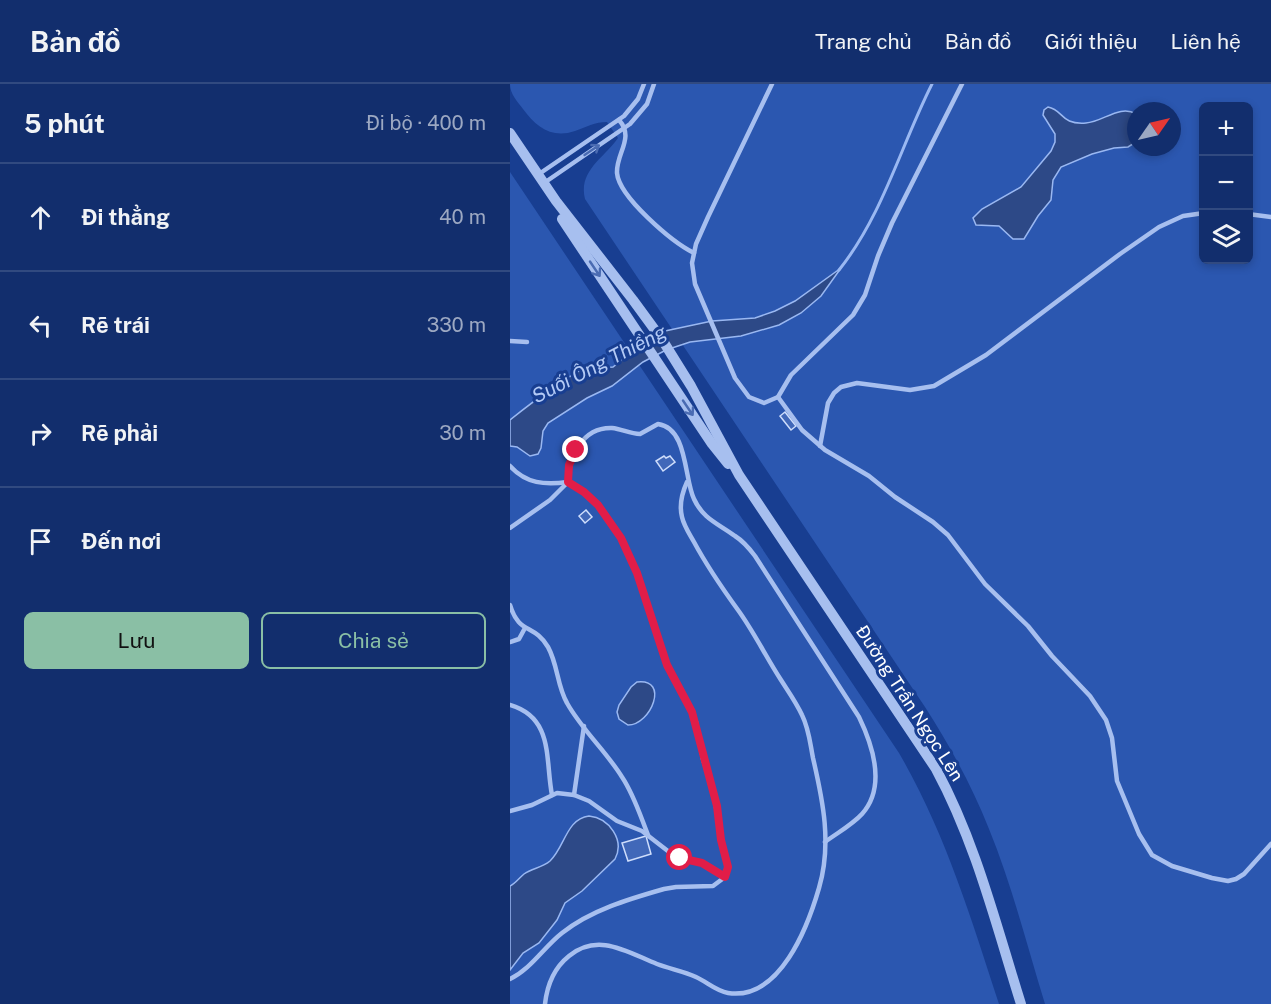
<!DOCTYPE html>
<html lang="vi">
<meta charset="utf-8">
<style>
:root{--surface:#122e6d;--page:#1f3a75;--text:#f1f3f6;--muted:#9ca8c2;--line:#314a80;--accent:#8abfa5}
body{margin:0;font-family:"Public Sans",sans-serif;background:var(--page);color:var(--text)}
.controls{position:absolute;right:18px;top:18px;display:grid;overflow:hidden;border-radius:9px;box-shadow:0 3px 9px #0003}
.controls button{width:54px;height:54px;display:grid;place-items:center;padding:0;border:0;border-bottom:2px solid var(--line);background:var(--surface);color:var(--text);font:30px sans-serif}
.compass{position:absolute;left:617px;top:18px;width:54px;height:54px;border-radius:50%;background:var(--surface);box-shadow:0 3px 9px #0003;rotate:56deg}
.stop{position:absolute;width:18px;height:18px;margin:-14px;border:4px solid #e11d48;border-radius:50%;background:#fff}
.stop.end{background:#e11d48;border-color:#fff;box-shadow:0 2px 6px #0008}
.list{margin:0;padding:0;list-style:none}
h2{display:flex;justify-content:space-between;align-items:center;height:78px;margin:0;padding:0 24px;font-size:26px}
h2 small{font-size:20px;font-weight:400;color:var(--muted)}
.list li{display:grid;grid-template-columns:39px 1fr auto;gap:18px;align-items:center;box-sizing:border-box;height:108px;padding:0 24px;border-top:2px solid var(--line)}
.list b{display:block;font-size:22px;white-space:nowrap}
.list em{font-size:20px;font-style:normal;color:var(--muted)}
.actions{display:flex;gap:12px;padding:18px 24px}
.actions a{flex:1;padding:14px 0;border:2px solid var(--accent);border-radius:9px;text-align:center;font-size:21px;color:var(--accent)}
.actions .main{background:var(--accent);color:#111}
.icon{flex:none;width:33px;height:33px;fill:none;stroke:currentColor;stroke-width:2;stroke-linecap:round;stroke-linejoin:round}
.map{position:relative;flex:none;width:761px;height:920px;overflow:hidden}
header{display:flex;align-items:center;gap:36px;box-sizing:border-box;height:84px;padding:0 30px;background:var(--surface);border-bottom:2px solid var(--line)}
header strong{font-size:28px}
nav{display:flex;gap:33px;margin-inline-start:auto;font-size:21px}
main{display:flex}
aside{flex:1;background:var(--surface)}
.map>svg:first-child{display:block}
</style>
<header>
<strong>Bản đồ</strong>
<nav><a>Trang chủ</a><a>Bản đồ</a><a>Giới thiệu</a><a>Liên hệ</a></nav>
</header>
<main>
<aside>
<h2>5 phút<small>Đi bộ · 400 m</small></h2>
<ul class="list">
<li><svg class="icon" aria-label="ahead" viewBox="0 0 24 24"><path d="M12 20V5M6 11l6-6 6 6"/></svg><div><b>Đi thẳng</b></div><em>40 m</em></li>
<li><svg class="icon" aria-label="left" viewBox="0 0 24 24"><path d="M17 20v-9H6M10 6l-5 5 5 5"/></svg><div><b>Rẽ trái</b></div><em>330 m</em></li>
<li><svg class="icon" aria-label="right" viewBox="0 0 24 24"><path d="M7 20v-9h11M14 6l5 5-5 5"/></svg><div><b>Rẽ phải</b></div><em>30 m</em></li>
<li><svg class="icon" aria-label="arrive" viewBox="0 0 24 24"><path d="M6 21V4h12l-3 4 3 4H6"/></svg><div><b>Đến nơi</b></div></li>
</ul>
<div class="actions"><a class="main">Lưu</a><a>Chia sẻ</a></div>
</aside>
<div class="map">
<svg width="761" height="920" viewBox="0 0 761 920">
<rect width="100%" height="100%" fill="#183e91"/>
<!-- green -->
<g fill="#2b57b0" fill-rule="evenodd">
<path d="M0,0H761V920H535C517,862 502,801 479,745C462,702 440,662 415,623L75,115C68,87 94,74 108,54L97,38C85,38 76,43 65,47C42,55 26,43 13,25C7,17 0,10 0,0ZM694,22H738V176H694ZM626,27H662V63H626Z"/>
<path d="M0,88L389,669C435,748 461,834 489,920H0Z"/>
</g>
<!-- water -->
<g fill="#2d4987" stroke="#9ab8f2" stroke-width="1.5">
<path d="M538,23C554,26 550,41 576,39C593,38 610,20 626,30V58L618,63L604,64L582,70L551,83L543,96L541,116L528,132L514,155H503L489,142L466,141L463,134L472,125L511,103L541,67L545,58V50L533,31L534,26Z"/>
<path d="M331,184L311,212L291,229L269,241L231,252L180,258L156,266L133,278L102,302L77,314L38,339L33,347L31,364L28,370L20,372L7,363L0,362V336C26,315 53,295 83,279L88,284L103,283L133,259L155,247L202,237L245,234L265,227L285,217Z"/>
<path d="M127,598C160,594 141,641 118,641L109,635L107,628L109,621L121,603Z"/>
<path d="M79,732C99,734 115,756 105,775L72,807L55,819L47,836L29,859L13,869L0,886V802C6,799 9,794 14,790C22,784 32,784 40,777C55,763 56,735 79,732Z"/>
</g>
<g fill="none" stroke-linecap="round" stroke-linejoin="round">
<!-- stream -->
<path stroke="#9ab8f2" stroke-width="3" d="M329,186C373,131 391,61 422,0"/>
</g>
<!-- building -->
<g fill="#4168b9" stroke="#ceddfb" stroke-width="1.5">
<path d="M275,328L286,342L281,346L270,332Z"/>
<path d="M154,372L156,374L160,372L165,378L153,387L146,377Z"/>
<path d="M76,426L82,433L75,439L69,432Z"/>
<path d="M136,752L141,770L118,777L112,759Z"/>
</g>
<g fill="none" stroke-linecap="round" stroke-linejoin="round">
<!-- service -->
<g stroke="#a7bfef" stroke-width="4.5">
<path d="M262,0L198,133L186,160L182,179L185,200L225,294L239,313L254,319L268,313L281,291L343,231L355,211L368,172L382,139L452,0"/>
<path d="M109,36C125,54 106,69 107,89C109,113 162,158 184,169"/>
<path d="M29,90L114,32L128,15L134,0"/>
<path d="M34,99L120,40L137,20L144,0"/>
<path d="M738,130L761,133"/>
<path d="M0,257L17,258"/>
<path d="M268,313L292,346L315,366L359,392L385,413L423,438L438,451L475,500L518,542L542,572L580,612L596,636L602,654L607,697L629,750L642,771L662,782L702,794L718,797L726,795L734,790L761,760"/>
<path d="M310,362L318,319L324,309L331,303L347,299L400,306L424,302L476,271L610,170L649,143L673,132L694,129"/>
<path d="M0,382C16,400 35,401 58,398"/>
<path d="M0,444L40,416L58,398"/>
<path d="M0,521C9,551 24,539 38,563C48,581 47,602 57,619C72,646 96,667 112,693C124,711 130,731 138,751"/>
<path d="M0,558L9,555L15,544"/>
<path d="M0,621C44,634 35,675 42,711"/>
<path d="M64,711L74,642"/>
<path d="M0,727L22,721L47,709L64,711L79,717L107,737L132,747L163,771L192,779L215,793"/>
<path d="M0,895C21,885 34,863 52,849C81,826 119,815 154,805L166,803L203,802L215,793L218,783L211,756L204,710L193,675L186,638L178,618L157,581L127,489L117,465L104,443L88,421L74,408L58,398C59,373 72,343 102,344C112,345 120,350 130,350L148,340C178,344 174,395 184,415C193,435 209,440 225,452C233,457 239,464 245,472L349,633C363,662 376,703 352,730C342,741 327,749 315,758"/>
<path d="M35,920C37,902 44,884 59,872C88,848 117,868 147,880C160,885 173,887 186,893C197,898 206,907 218,909C270,917 298,842 309,804C322,760 313,717 303,674C300,659 299,645 292,631C286,618 278,607 271,596C256,573 244,548 228,526C212,504 197,482 184,458C179,449 174,442 172,433C169,421 172,409 177,398"/>
</g>
<!-- tertiary -->
<g stroke="#a7bfef" stroke-width="10">
<path d="M0,49L46,117L123,216L153,257L181,302L229,391L426,685C466,759 486,841 511,920"/>
<path d="M52,135L202,360L218,380"/>
</g>
</g>
<!-- one-way arrows -->
<defs><path id="oneway-shaft" d="M-6 0H5M1.5-3L5.5 0L1.5 3" fill="none" stroke-width="1.6" stroke-linecap="round" stroke-linejoin="round" transform="scale(1.5)"/></defs>
<g stroke="#4a6bb2">
<use href="#oneway-shaft" transform="translate(82 66) rotate(-34)"/>
<use href="#oneway-shaft" transform="translate(85 185) rotate(56)"/>
<use href="#oneway-shaft" transform="translate(178 324) rotate(56)"/>
</g>
<g fill="none" stroke-linecap="round" stroke-linejoin="round">
<!-- route -->
<path stroke="#e11d48" stroke-width="8" d="M66,366L59,381L58,398L74,408L88,421L111,454L127,489L157,581L182,628L207,722L211,756L218,783L215,793L192,779L170,774"/>
</g>
<g text-anchor="middle" dominant-baseline="central" stroke-width="6" stroke-linejoin="round" paint-order="stroke">
<!-- street labels -->
<g font-size="18" fill="#fff" stroke="#183e91">
<text transform="translate(400 619) rotate(57)">Đường Trần Ngọc Lên</text>
</g>
<!-- water labels -->
<g font-size="20" font-style="italic" fill="#b3caf6" stroke="#183e91">
<text transform="translate(89 280) rotate(-27)">Suối Ông Thiềng</text>
</g>
</g>
</svg>
<div class="controls">
<button>+</button>
<button>−</button>
<button><svg class="icon" aria-label="layers" viewBox="0 0 24 24"><path d="M12 4l9 5-9 5-9-5zM3 14l9 5 9-5"/></svg></button>
</div>
<svg class="compass" viewBox="-18 -18 36 36"><path d="M0-13l5 13h-10z" fill="#e53935"/><path d="M0 13l5-13h-10z" fill="#9ca8c2"/></svg>
<div class="stop" style="left:170px;top:774px"></div>
<div class="stop end" style="left:66px;top:366px"></div>
</div>
</main>
